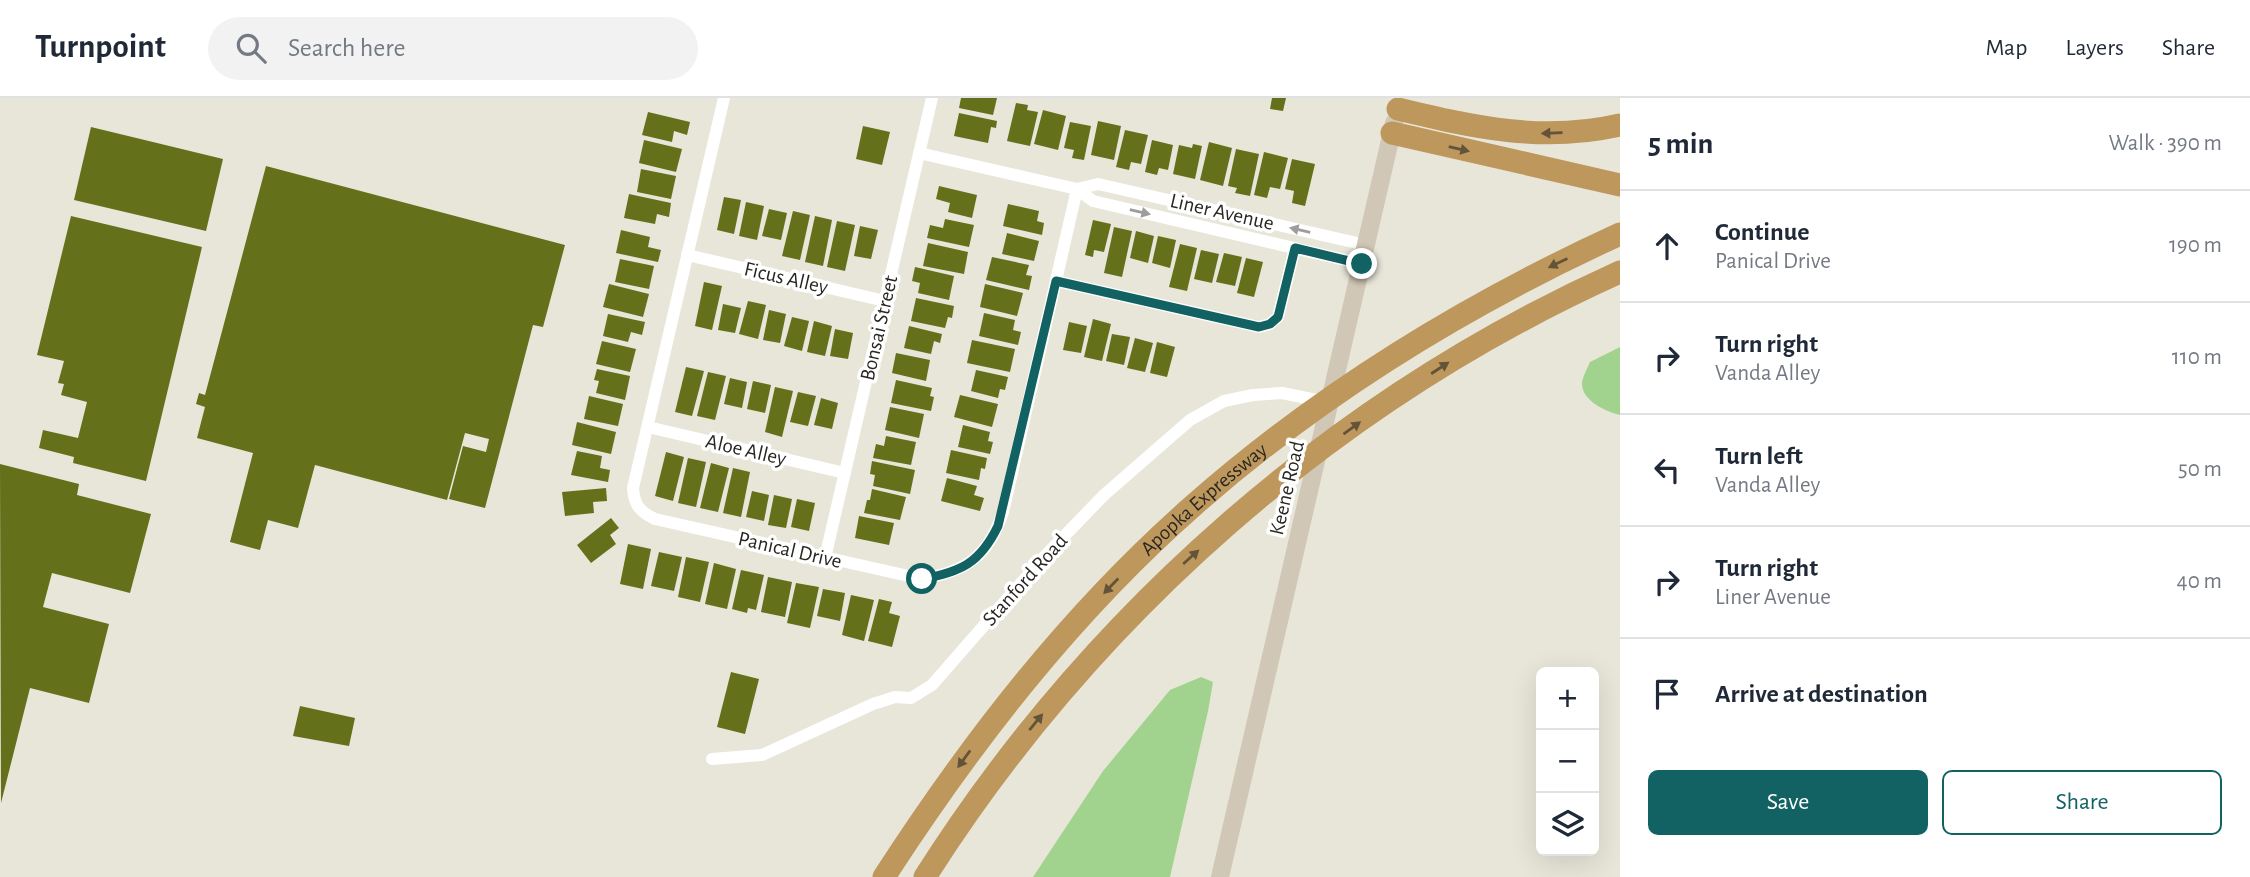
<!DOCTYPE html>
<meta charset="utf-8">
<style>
:root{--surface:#fff;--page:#f2f2f3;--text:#1f2937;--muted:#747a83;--line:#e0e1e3;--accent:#126264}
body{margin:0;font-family:"Alegreya Sans",sans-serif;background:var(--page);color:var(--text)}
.controls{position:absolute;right:21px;bottom:21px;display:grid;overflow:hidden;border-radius:10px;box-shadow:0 7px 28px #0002}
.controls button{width:63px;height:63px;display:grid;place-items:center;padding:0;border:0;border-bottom:2px solid var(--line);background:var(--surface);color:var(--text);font:35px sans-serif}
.stop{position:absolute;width:21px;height:21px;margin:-16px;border:5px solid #126264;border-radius:50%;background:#fff}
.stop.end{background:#126264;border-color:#fff;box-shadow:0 2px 7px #0008}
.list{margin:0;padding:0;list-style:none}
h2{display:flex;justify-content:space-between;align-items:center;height:91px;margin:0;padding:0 28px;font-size:30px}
h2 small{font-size:23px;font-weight:400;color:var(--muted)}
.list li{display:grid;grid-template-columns:46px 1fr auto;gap:21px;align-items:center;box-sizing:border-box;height:112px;padding:0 28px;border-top:2px solid var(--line)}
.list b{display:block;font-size:26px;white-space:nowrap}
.list p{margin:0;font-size:23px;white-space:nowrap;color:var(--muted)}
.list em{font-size:23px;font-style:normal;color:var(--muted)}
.actions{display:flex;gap:14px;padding:21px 28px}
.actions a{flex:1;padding:16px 0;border:2px solid var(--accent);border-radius:10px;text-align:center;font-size:24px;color:var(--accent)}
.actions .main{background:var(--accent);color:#fff}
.icon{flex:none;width:38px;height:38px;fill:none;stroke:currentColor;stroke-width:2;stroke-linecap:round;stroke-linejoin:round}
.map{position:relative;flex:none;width:1620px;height:779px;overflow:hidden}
header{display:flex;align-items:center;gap:42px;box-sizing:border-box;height:98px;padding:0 35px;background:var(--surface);border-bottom:2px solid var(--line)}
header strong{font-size:33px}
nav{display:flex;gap:38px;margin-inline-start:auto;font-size:24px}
.search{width:490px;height:63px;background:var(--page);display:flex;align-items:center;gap:18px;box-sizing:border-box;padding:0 24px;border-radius:38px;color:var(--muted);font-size:26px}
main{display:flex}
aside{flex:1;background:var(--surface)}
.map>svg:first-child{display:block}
</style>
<header>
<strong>Turnpoint</strong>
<div class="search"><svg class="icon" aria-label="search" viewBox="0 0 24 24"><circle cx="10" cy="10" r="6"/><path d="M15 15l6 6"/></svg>Search here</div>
<nav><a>Map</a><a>Layers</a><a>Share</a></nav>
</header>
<main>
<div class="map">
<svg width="1620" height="779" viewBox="0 0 1620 779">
<rect width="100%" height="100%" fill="#e8e6d9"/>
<!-- water -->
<g fill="#a2d38e">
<path d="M1620,249V317C1607,314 1582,303 1582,286C1582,280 1587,271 1590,264Z"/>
<path d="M1201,579L1213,584L1208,613L1170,779H1033L1103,673L1170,592Z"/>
</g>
<!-- building -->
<g fill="#65701b">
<path d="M961,0H997L993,17L959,10Z"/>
<path d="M1272,0H1286L1283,13L1270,11Z"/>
<path d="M1016,5L1028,7L1027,12L1038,14L1030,48L1007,43Z"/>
<path d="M1043,12L1066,18L1058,52L1034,46Z"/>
<path d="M648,14L690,24L687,37L674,33L672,44L642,37Z"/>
<path d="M959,15L997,23L996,30L991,29L988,45L954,38Z"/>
<path d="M1098,23L1121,28L1114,62L1091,57Z"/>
<path d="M1070,24L1091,28L1084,62L1072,60L1074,52L1064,50Z"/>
<path d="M863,28L890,34L882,67L856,61Z"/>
<path d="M91,29L223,61L206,133L74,102Z"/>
<path d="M1125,32L1148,37L1141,66L1131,64L1129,72L1116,69Z"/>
<path d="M644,42L682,51L676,74L639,65Z"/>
<path d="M1152,42L1173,47L1168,72L1159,70L1157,77L1145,74Z"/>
<path d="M1209,44L1232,50L1223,88L1200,82Z"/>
<path d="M1193,46L1202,48L1195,81L1173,76L1179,47L1192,50Z"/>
<path d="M1236,51L1259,56L1250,98L1235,95L1237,90L1228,88Z"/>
<path d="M1264,54L1288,60L1280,91L1270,89L1267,100L1254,97Z"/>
<path d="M1292,61L1315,66L1305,108L1292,105L1294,93L1285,91Z"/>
<path d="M266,68L565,147L543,229L533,227L485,410L449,401L463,348L486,354L489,341L465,335L447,402L315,367L298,430L268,422L260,452L230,444L253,355L197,340L205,309L196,306L199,295L205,297Z"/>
<path d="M641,71L676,78L671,101L637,94Z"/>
<path d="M939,88L977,97L972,120L948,114L950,105L936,101Z"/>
<path d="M629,96L671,105L669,119L657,116L655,126L624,120Z"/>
<path d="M724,99L741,102L734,136L717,132Z"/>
<path d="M746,104L764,108L757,142L739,138Z"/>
<path d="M1008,106L1039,113L1037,123L1044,125L1042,137L1003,128Z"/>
<path d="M769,111L787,115L781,142L762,138Z"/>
<path d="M793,113L810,117L800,162L782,158Z"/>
<path d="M71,118L202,149L146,383L73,365L74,359L39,350L43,332L78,340L87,304L61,297L64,286L58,285L64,263L37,257Z"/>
<path d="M815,118L832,122L823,168L805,164Z"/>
<path d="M945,121L974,127L969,149L927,140L930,127L943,130Z"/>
<path d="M1093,122L1111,126L1104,154L1094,152L1093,159L1085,157Z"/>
<path d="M837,123L855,127L845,173L827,169Z"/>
<path d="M860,128L878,132L871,161L854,158Z"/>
<path d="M1114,129L1132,133L1122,179L1104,175Z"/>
<path d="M621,132L650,139L648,149L661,152L658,164L616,155Z"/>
<path d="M1136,133L1154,138L1148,165L1130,160Z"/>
<path d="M1007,135L1039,143L1034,163L1002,156Z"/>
<path d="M1158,138L1176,142L1170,170L1152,165Z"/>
<path d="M928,145L968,154L964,176L923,168Z"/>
<path d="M1180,146L1197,150L1187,193L1169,189Z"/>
<path d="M1201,152L1219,156L1212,185L1194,181Z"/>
<path d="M1224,155L1242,159L1235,188L1216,184Z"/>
<path d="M992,159L1029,167L1026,177L1032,178L1029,192L986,182Z"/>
<path d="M1246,160L1263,164L1254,199L1237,195Z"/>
<path d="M620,161L654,168L649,191L615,184Z"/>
<path d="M915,169L954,178L949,202L918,195L920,185L912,183Z"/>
<path d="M704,184L722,188L712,232L695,228Z"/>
<path d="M609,186L649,196L643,219L603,209Z"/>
<path d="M985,186L1023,195L1017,218L980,209Z"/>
<path d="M916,200L954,208L952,220L948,219L945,230L911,223Z"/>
<path d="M748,203L766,207L758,241L739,236Z"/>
<path d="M723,206L741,210L735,235L718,232Z"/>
<path d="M769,212L786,216L780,245L763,242Z"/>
<path d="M984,215L1015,222L1013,232L1021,234L1018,247L979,238Z"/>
<path d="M608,216L645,224L642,237L631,234L628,244L603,238Z"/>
<path d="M792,219L809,223L802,253L784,248Z"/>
<path d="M1093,221L1111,226L1102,263L1084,259Z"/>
<path d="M814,223L832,228L825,258L807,254Z"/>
<path d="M1069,224L1087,228L1081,255L1063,252Z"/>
<path d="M909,228L942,236L940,245L934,243L931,256L904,250Z"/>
<path d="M835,231L853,235L848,261L830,258Z"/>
<path d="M1112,236L1130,239L1124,267L1106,263Z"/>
<path d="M1135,240L1153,245L1145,274L1127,270Z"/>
<path d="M972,242L1015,251L1010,274L967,265Z"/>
<path d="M602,243L636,251L630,274L596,266Z"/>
<path d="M1157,244L1175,249L1167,279L1150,275Z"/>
<path d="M896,255L930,262L926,283L892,275Z"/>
<path d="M686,269L704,273L692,318L675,314Z"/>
<path d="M597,271L630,278L625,302L596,295L599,283L594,282Z"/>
<path d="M976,272L1008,279L1005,292L1000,291L998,300L971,293Z"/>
<path d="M708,274L726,278L715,322L697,318Z"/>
<path d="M730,280L747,284L742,310L724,306Z"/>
<path d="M896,282L932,290L930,298L934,299L931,313L891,305Z"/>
<path d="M753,283L771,287L765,315L747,311Z"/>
<path d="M775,289L793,293L782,339L765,334Z"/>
<path d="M798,294L816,298L808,328L790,324Z"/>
<path d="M960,297L998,306L992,329L954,319Z"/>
<path d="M589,298L623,306L618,328L584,321Z"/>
<path d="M821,300L838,305L832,331L814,327Z"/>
<path d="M890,309L924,316L919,340L885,332Z"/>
<path d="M577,324L616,334L611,356L572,347Z"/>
<path d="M963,327L990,334L988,343L993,344L990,356L958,349Z"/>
<path d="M886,338L916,344L911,367L873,360L876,346L884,348Z"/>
<path d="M951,352L987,360L985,371L981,370L979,382L946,375Z"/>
<path d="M577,353L602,358L600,370L610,372L608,384L571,377Z"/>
<path d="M666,354L684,359L673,403L655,398Z"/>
<path d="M688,360L706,364L696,409L678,405Z"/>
<path d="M872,363L915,372L910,396L873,388L875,377L870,376Z"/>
<path d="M711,365L729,370L718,414L700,410Z"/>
<path d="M0,366L79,386L77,397L151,416L130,495L52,475L43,509L109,526L89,605L30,590L1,705Z"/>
<path d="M733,370L750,374L741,419L723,415Z"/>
<path d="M947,380L977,388L974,397L984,400L980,413L941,403Z"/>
<path d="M606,390L607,403L593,404L594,415L565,418L562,394Z"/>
<path d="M872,391L906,399L900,422L864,415L867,402H870Z"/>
<path d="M752,393L769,397L764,423L746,419Z"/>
<path d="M774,397L792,401L786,430L768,427Z"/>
<path d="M797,401L815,405L809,433L791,429Z"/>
<path d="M859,418L894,425L889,447L855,440Z"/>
<path d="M611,420L619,430L610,437L616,446L591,465L577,447Z"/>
<path d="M628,446L651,451L643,491L620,486Z"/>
<path d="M659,454L682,459L674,493L651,488Z"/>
<path d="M686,459L709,464L700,504L678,499Z"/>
<path d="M714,465L736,471L727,511L705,506Z"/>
<path d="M741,472L764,477L756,512L748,510L747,515L732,511Z"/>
<path d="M768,479L792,484L785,519L761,514Z"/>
<path d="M796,485L819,489L810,530L787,525Z"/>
<path d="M823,491L845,495L840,523L817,518Z"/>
<path d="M851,497L874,502L864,543L842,537Z"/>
<path d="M879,501L892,504L889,515L900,518L892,549L868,543Z"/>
<path d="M731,574L759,581L745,636L717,629Z"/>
<path d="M300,608L355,620L349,648L293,638Z"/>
</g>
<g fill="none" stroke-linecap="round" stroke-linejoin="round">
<!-- minor -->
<g stroke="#fff" stroke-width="12">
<path d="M724,0L633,390C634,407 640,414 655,421L922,481C967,473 988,459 1003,414L1077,91"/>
<path d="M919,55L1077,91L1093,103L1362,166"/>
<path d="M1077,91L1098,86L1366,147"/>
<path d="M687,157L885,203"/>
<path d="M1056,183L1259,229L1270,226L1278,219L1295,150"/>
<path d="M648,329L845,375"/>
<path d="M825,460L932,0"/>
<path d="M712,661L762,657L873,606L895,599L911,600L932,587L1044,459L1104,397L1190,322L1224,303L1253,297L1282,295L1326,304"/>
</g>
<!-- secondary -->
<path stroke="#d1c7b6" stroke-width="18" d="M1220,779L1394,25"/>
<!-- motorway -->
<g stroke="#be975c" stroke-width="23">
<path d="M1398,11C1473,29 1542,45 1620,27"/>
<path d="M1392,35L1620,87"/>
<path id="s1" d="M884,779C972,643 1072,514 1194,407C1321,295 1467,206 1620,136"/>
<path d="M925,779C1092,516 1335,302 1620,174"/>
</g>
</g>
<!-- one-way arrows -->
<defs><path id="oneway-solid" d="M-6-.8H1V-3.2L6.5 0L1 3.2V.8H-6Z" transform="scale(1.75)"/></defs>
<g fill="#635339">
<use href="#oneway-solid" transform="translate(1552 35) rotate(178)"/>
<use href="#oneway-solid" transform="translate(1459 51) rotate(13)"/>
<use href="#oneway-solid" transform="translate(1558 165) rotate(154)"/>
<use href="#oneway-solid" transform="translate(1440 270) rotate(-33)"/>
<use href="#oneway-solid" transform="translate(1352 330) rotate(-36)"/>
<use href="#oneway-solid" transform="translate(1191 459) rotate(-42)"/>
<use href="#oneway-solid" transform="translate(1111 488) rotate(134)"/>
<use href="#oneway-solid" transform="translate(1036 624) rotate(-51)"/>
<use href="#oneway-solid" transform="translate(964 661) rotate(126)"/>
</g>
<g fill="#9e9d9b">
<use href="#oneway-solid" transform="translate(1140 114) rotate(13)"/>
<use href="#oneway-solid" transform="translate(1300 132) rotate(-167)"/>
</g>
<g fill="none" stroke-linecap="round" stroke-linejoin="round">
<!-- route -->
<path stroke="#126264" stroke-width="9" d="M922,481C961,474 980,465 998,428L1056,183L1259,229L1270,226L1278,219L1295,150L1362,166"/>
</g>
<g text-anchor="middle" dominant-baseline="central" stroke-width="7" stroke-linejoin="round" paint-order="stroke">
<!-- street labels -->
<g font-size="21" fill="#272621" stroke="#fff">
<text transform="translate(1222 114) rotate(13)">Liner Avenue</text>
<text transform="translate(786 180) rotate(13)">Ficus Alley</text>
<text transform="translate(879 230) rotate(-77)">Bonsai Street</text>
<text transform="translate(746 352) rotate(13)">Aloe Alley</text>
<text transform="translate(1287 390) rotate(-77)">Keene Road</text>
<text stroke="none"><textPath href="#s1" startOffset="497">Apopka Expressway</textPath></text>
<text transform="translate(790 452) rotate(13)">Panical Drive</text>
<text transform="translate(1025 482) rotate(-48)">Stanford Road</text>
</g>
</g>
</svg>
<div class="controls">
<button>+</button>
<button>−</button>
<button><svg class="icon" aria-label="layers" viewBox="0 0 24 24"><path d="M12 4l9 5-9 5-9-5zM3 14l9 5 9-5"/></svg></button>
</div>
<div class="stop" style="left:922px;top:481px"></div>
<div class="stop end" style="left:1362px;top:166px"></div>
</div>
<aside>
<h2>5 min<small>Walk · 390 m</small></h2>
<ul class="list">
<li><svg class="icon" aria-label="ahead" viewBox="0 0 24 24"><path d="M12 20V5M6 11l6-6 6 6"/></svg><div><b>Continue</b><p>Panical Drive</p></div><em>190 m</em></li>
<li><svg class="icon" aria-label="right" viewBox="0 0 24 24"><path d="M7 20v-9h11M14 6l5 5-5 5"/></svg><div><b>Turn right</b><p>Vanda Alley</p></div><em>110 m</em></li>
<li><svg class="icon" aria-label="left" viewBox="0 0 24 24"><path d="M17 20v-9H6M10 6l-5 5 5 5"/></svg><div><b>Turn left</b><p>Vanda Alley</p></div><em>50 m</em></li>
<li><svg class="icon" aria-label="right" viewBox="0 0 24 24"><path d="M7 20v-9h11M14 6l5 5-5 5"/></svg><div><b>Turn right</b><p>Liner Avenue</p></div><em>40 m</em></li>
<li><svg class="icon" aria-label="arrive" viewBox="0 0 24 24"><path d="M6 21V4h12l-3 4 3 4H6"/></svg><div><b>Arrive at destination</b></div></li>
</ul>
<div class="actions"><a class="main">Save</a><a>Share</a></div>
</aside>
</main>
